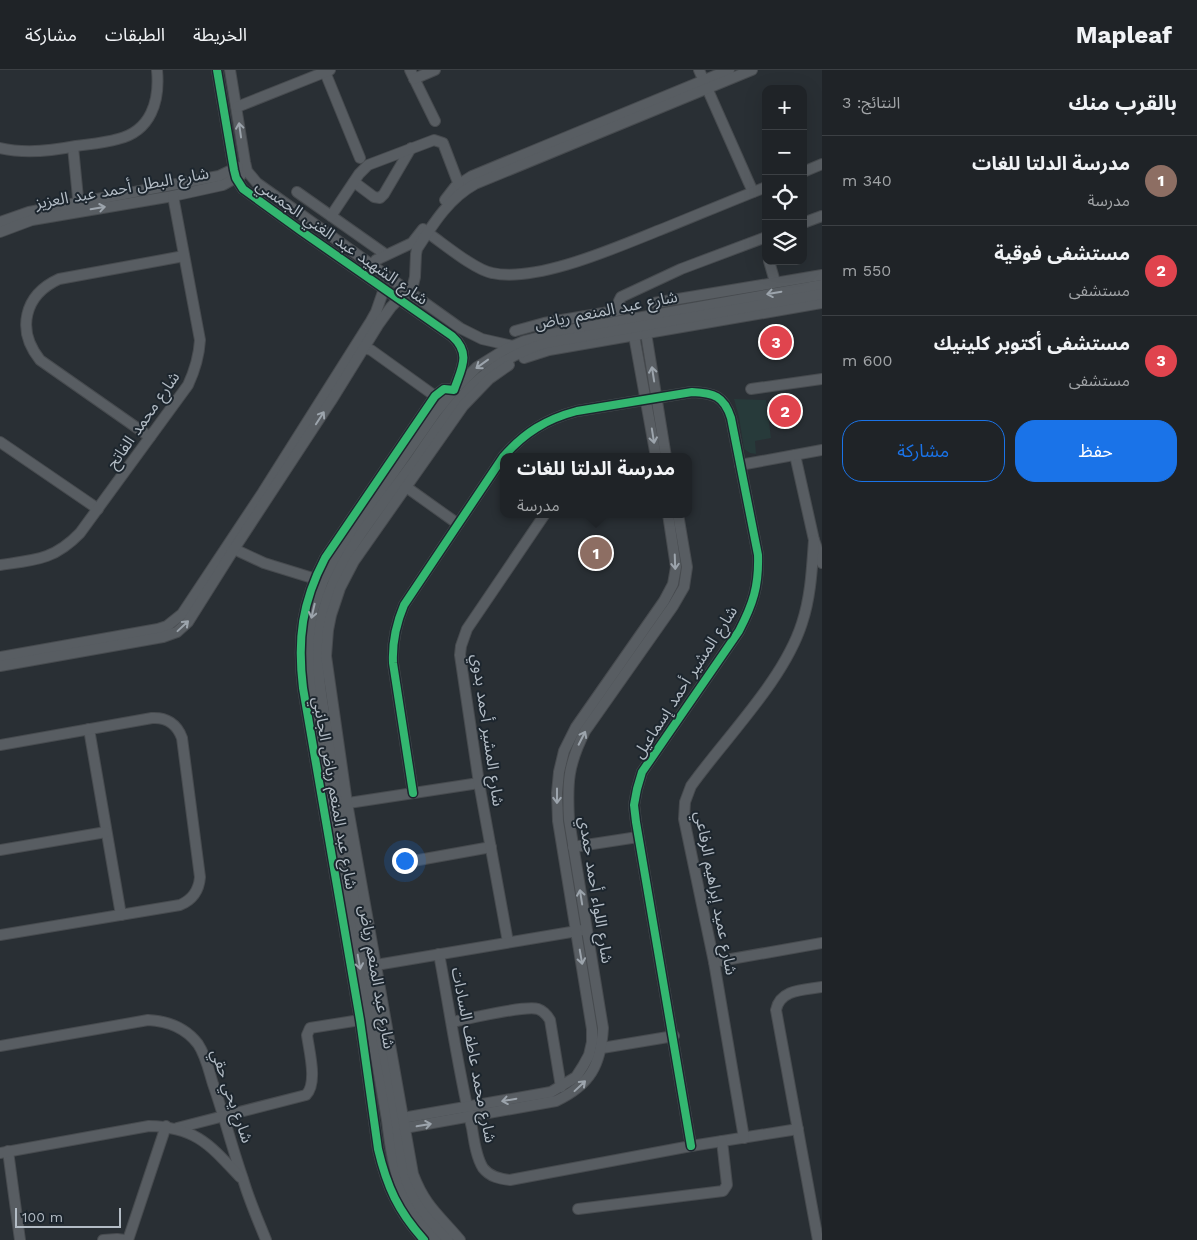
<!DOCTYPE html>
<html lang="ar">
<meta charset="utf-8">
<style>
:root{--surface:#1f2327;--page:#272b2f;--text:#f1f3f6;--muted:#a1a4a7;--line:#3c4044;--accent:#1a73e8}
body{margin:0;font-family:"Work Sans","Noto Sans Arabic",sans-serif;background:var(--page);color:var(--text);direction:rtl}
.controls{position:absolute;right:15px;top:15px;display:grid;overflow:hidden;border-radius:10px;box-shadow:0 5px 20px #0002}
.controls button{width:45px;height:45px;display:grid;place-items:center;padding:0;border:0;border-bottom:1px solid var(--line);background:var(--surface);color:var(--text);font:25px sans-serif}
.scale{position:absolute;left:15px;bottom:12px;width:106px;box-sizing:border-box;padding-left:5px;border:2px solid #b3bcc5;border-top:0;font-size:14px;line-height:18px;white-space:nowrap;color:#b3bcc5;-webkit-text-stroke:4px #1d262e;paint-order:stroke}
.you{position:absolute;left:404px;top:790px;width:18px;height:18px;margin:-12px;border:4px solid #fff;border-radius:50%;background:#1a73e8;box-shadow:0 0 0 8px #1a73e833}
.badge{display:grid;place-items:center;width:32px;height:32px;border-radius:50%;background:var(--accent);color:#fff;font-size:16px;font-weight:700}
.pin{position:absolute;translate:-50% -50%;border:2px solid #fff;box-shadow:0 1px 5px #0006}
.popup{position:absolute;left:500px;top:383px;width:192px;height:65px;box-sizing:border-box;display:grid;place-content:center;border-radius:10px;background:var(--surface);filter:drop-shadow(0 1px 4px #0005);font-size:16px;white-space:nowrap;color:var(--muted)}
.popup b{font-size:19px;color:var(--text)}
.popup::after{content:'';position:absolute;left:50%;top:100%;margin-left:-10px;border:10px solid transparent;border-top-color:var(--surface)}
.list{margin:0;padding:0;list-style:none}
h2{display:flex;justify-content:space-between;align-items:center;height:65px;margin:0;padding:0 20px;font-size:21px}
h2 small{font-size:16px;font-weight:400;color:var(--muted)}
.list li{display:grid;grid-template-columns:32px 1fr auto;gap:15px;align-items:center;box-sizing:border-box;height:90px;padding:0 20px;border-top:1px solid var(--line)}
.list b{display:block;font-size:19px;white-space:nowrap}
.list p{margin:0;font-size:16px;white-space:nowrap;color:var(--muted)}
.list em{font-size:16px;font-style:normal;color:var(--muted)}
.actions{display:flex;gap:10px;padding:15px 20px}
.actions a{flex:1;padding:11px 0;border:1px solid var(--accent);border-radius:20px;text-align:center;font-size:18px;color:var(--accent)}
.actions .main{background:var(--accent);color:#fff}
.icon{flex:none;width:28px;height:28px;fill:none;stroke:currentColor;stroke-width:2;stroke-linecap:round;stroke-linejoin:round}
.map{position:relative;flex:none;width:822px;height:1170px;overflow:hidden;direction:ltr}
header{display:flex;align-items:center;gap:30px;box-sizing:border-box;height:70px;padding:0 25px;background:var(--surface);border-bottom:1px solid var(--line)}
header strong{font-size:24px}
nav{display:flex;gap:28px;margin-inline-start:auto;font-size:18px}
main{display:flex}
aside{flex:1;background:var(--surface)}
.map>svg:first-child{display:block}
</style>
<header>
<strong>Mapleaf</strong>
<nav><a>الخريطة</a><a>الطبقات</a><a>مشاركة</a></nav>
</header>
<main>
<aside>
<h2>بالقرب منك<small>النتائج: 3</small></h2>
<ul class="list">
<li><span class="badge" style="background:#8d6e63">1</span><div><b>مدرسة الدلتا للغات</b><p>مدرسة</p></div><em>340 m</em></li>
<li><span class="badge" style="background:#e0444e">2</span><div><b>مستشفى فوقية</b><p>مستشفى</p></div><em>550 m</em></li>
<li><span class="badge" style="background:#e0444e">3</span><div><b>مستشفى أكتوبر كلينيك</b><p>مستشفى</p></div><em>600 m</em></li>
</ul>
<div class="actions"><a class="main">حفظ</a><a>مشاركة</a></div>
</aside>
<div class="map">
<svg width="822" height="1170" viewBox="0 0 822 1170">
<rect width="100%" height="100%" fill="#292f34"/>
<!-- green -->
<path fill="#273a3a" d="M734,329L766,330L771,368L755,371L756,384L750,383L744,379L739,347Z"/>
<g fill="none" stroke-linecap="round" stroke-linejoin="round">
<defs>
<g id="minor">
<path d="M217,0L234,100L236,108L243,119L301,161L452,266C472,284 461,299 454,320L444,319L435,326L325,488C302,532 297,569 303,618L360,950L378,1079C387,1117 398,1141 424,1170"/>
<path d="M230,0L245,92L247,101L257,113L460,258L482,269L513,276"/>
<path d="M410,0L435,51"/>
<path d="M699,0L753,122"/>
<path d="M325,2L360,88"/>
<path d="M414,9L435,0"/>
<path d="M237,37L330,0"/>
<path d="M73,77L79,138"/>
<path d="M0,78C25,84 51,81 76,76C90,74 104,73 118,69C151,61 160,31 157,0"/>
<path d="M803,102L822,94"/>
<path d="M354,112L374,127L380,128L384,124L411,78"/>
<path d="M297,122L385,184"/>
<path d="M445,130L455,117L472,106L729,0"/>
<path d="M331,146L359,104L368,95L434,70L443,73L459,115"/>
<path d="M0,152L29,142L219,106L238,97"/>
<path d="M803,153L822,146"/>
<path d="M0,162L32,150L173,126L223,115L241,105"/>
<path d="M428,163C444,174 475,200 492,203C537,213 617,177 660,160C695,146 730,131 766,117"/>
<path d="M769,191L775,212"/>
<path d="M365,205L376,190L412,173L423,159"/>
<path d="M654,233L822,205"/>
<path d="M645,257L666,387"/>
<path d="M633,260L656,387"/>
<path d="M515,261L544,253L621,240L619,231L621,227L681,199L766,167"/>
<path d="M358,277L371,280L435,326"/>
<path d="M524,288L549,280L822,233"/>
<path d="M751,319L822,309"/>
<path d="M150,367L40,290C16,260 24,225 59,209L184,186"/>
<path d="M0,372L98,439"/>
<path d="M795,385L814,470L822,493"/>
<path d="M740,395L822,380"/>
<path d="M402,414L458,454"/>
<path d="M234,479L264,493L319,510"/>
<path d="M0,495C35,490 54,490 80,463L188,315C195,300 199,287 200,270L173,126"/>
<path d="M0,587L158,559L167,556L182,544L263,422L371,251L376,242L384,219"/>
<path d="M0,596L163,567L177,562L188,552L234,479L331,331L378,255L391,237L413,215L415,207L416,184L417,179C433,154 449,128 475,114L752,0"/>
<path d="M89,659L121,845"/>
<path d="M0,675L152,648C166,647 177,654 182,668L200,807C199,820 192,830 180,835L0,865"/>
<path d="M413,723L393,593C392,572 396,554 404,535L503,387C524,363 546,349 577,341L692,322C714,323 724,326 731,348L758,485C759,516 753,534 739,561L642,702L637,719L634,735L636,752L691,1076"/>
<path d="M342,734L479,713"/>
<path d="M573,777L638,767"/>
<path d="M0,780L106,762"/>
<path d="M402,793L491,777"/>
<path d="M508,872L479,713L460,585L461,576L467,559L545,444"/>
<path d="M439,884C450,942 458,1000 472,1058C474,1070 476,1087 483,1098C490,1107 500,1109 510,1110L691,1076L798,1059"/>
<path d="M714,892L822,873"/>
<path d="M376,895L583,860"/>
<path d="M452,952C467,949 526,935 538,939C544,941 547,945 550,950L561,1017"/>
<path d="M0,976L148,950C168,951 185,957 198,974C206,986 209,1001 213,1014C224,1045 232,1078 243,1109C249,1130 258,1150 266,1170"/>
<path d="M602,978L674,966"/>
<path d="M397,1049L551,1022L576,1007L583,996L589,985L592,972V959L558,751L557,723L559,702L564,681L576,657L664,531L673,514L676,497L668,444"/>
<path d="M177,1058L306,1025C318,1013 309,981 307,965L310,958L360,950"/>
<path d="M399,1059L556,1031C590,1015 601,995 603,958L569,750C567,712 568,695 585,661L673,536L684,517L687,497L678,444"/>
<path d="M744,1068L714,892L684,749L685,732L691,716C726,667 784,610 802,553C811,526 812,497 814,470"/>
<path d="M8,1081L20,1170"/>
<path d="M0,1083L149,1056C196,1057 210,1075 240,1107"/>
<path d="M578,1139L723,1121L727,1115L722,1071"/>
<path d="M103,1170L117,1169L125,1170"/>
<path d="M128,1170L166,1056"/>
<path d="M436,1170C399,1130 393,1103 387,1050L312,616L309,570L313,540L323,511L338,482L436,342L454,320L477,297L506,279L524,271L564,261L822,215"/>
<path d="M448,1170C429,1150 411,1130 404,1103C400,1085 399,1067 396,1049C375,932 352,816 334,699C326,649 310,592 323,542C337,486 380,439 413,393C452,336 477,294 546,273L822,224"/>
<path d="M460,1170C439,1145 425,1136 413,1104L347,733L326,586L328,560L331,545L340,518L354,491L463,336L489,309L509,295"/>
<path d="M818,1170L776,940C780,919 804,920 822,917"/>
</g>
</defs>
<!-- minor casing -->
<use href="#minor" stroke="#474b4f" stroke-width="12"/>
<!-- minor -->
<use href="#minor" stroke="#585d62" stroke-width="10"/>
<defs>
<g id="cycleway">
<path d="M217,0L234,100L236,108L243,119L301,161L452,266C472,284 461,299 454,320L444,319L435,326L325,488C302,532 297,569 303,618L360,950L378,1079C387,1117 398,1141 424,1170"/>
<path d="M413,723L393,593C392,572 396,554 404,535L503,387C524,363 546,349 577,341L692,322C714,323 724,326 731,348L758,485C759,516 753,534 739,561L642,702L637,719L634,735L636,752L691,1076"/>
</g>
</defs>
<!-- cycleway casing -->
<use href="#cycleway" stroke="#1d262e" stroke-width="11"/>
<!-- cycleway -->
<use href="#cycleway" stroke="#33b770" stroke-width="8"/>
</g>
<!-- one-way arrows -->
<defs><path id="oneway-shaft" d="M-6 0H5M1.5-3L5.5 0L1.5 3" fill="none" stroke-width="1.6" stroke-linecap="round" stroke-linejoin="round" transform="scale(1.25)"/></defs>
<g stroke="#9ca4ac">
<use href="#oneway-shaft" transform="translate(240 60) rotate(-98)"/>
<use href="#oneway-shaft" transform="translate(98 138) rotate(-9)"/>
<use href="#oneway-shaft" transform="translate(774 223) rotate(170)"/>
<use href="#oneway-shaft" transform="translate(482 294) rotate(144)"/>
<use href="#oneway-shaft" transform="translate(653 304) rotate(-99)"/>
<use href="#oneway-shaft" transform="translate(320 348) rotate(-57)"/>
<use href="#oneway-shaft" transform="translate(653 366) rotate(81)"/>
<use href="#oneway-shaft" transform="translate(675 492) rotate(88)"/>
<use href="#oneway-shaft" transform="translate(313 541) rotate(103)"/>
<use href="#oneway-shaft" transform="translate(183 556) rotate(-43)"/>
<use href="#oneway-shaft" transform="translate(582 668) rotate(-63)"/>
<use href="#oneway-shaft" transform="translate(557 726) rotate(90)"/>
<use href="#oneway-shaft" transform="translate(581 827) rotate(-99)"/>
<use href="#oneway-shaft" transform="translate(581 887) rotate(80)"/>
<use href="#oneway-shaft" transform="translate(359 892) rotate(80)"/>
<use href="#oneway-shaft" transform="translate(580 1016) rotate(-43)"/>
<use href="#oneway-shaft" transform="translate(509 1030) rotate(170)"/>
<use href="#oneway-shaft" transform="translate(424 1055) rotate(-10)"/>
</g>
<g text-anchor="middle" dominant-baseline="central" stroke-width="4" stroke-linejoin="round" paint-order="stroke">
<!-- street labels -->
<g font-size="16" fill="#b3bcc5" stroke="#1d262e">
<text transform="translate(122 118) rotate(-10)">شارع البطل أحمد عبد العزيز</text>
<text transform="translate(342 172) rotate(35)">شارع الشهيد عبد الغني الجمسي</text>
<text transform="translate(606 240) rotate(-11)">شارع عبد المنعم رياض</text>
<text transform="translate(143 350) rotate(-55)">شارع محمد الفاتح</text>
<text transform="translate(685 612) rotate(-57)">شارع المشير أحمد إسماعيل</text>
<text transform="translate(488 660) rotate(82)">شارع المشير أحمد بدوي</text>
<text transform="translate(335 723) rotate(80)">شارع عبد المنعم رياض الجانبي</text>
<text transform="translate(596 820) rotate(81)">شارع اللواء أحمد حمدي</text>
<text transform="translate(716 823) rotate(79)">شارع عميد إبراهيم الرفاعي</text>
<text transform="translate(377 907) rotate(80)">شارع عبد المنعم رياض</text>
<text transform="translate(474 985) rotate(79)">شارع محمد عاطف السادات</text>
<text transform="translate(232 1026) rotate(71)">شارع يحي حقي</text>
</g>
</g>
</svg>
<div class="controls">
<button>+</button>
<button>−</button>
<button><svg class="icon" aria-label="locate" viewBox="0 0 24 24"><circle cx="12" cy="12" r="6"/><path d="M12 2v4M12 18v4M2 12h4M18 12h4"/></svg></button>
<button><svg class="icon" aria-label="layers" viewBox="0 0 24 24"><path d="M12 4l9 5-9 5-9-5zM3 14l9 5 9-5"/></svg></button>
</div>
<div class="scale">100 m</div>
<div class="you"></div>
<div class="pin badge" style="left:596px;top:483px;background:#8d6e63">1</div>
<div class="popup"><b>مدرسة الدلتا للغات</b>مدرسة</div>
<div class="pin badge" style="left:785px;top:341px;background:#e0444e">2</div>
<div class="pin badge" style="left:776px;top:272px;background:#e0444e">3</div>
</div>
</main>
